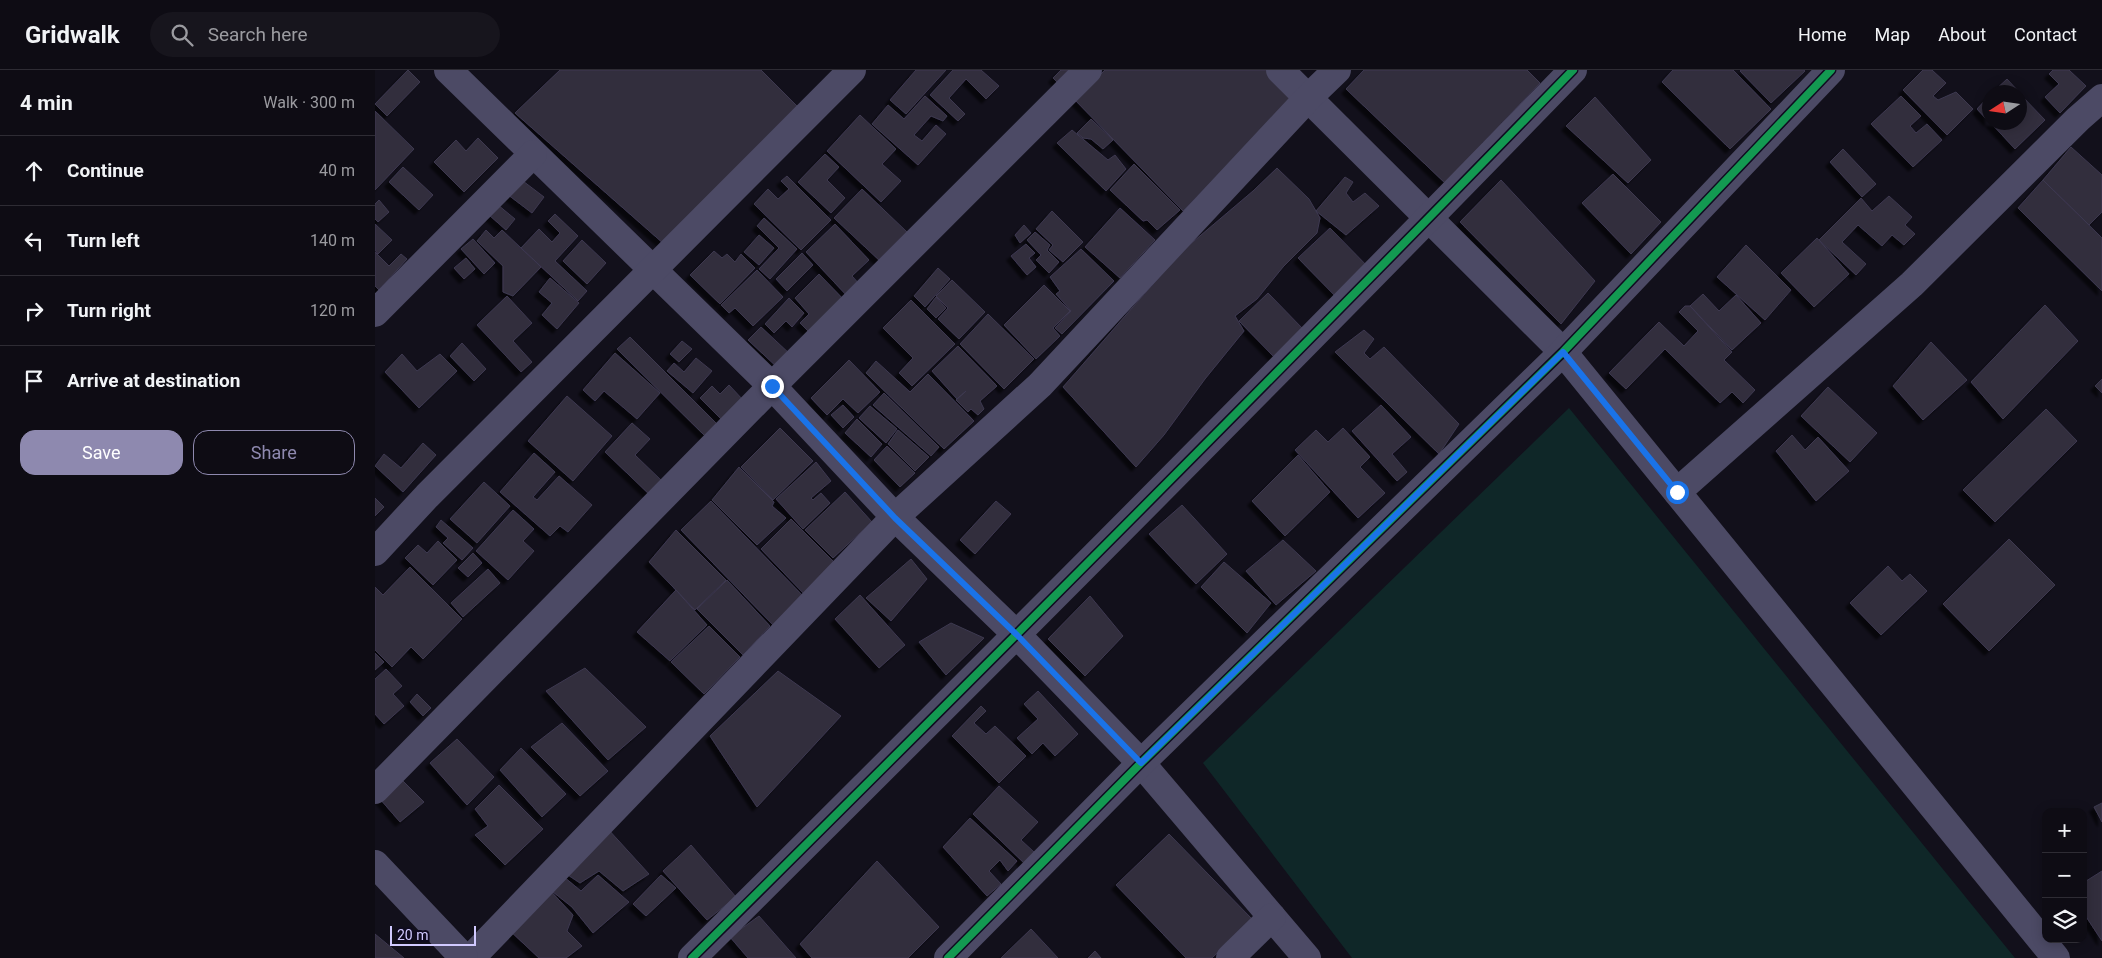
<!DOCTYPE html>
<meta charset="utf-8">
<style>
:root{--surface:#0e0c14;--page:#17151d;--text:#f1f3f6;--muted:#9b9ba0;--line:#2e2c34;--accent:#8e89af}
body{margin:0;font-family:Roboto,sans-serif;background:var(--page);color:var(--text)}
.controls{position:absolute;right:15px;bottom:15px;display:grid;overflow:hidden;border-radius:10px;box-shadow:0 2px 12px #0003}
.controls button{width:45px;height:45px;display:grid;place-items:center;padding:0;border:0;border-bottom:1px solid var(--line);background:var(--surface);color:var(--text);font:25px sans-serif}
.compass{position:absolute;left:1607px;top:15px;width:45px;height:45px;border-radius:50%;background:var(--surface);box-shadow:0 2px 12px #0003;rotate:258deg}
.scale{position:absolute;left:15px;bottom:12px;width:86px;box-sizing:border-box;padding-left:5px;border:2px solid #d1caff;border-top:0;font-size:14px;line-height:18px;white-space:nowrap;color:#d1caff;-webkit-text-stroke:4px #0f0b20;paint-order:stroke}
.stop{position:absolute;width:15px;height:15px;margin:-11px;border:4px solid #1a73e8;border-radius:50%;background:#fff}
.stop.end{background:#1a73e8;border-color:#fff;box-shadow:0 1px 5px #0008}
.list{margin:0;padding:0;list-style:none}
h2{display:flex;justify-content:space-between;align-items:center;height:65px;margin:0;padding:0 20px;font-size:21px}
h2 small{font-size:16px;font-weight:400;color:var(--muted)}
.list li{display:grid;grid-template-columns:32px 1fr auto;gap:15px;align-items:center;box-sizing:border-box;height:70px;padding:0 20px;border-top:1px solid var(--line)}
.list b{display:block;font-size:19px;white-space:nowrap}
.list em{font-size:16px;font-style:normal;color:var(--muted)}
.actions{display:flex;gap:10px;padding:15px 20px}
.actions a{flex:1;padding:11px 0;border:1px solid var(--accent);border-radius:15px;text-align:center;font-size:18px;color:var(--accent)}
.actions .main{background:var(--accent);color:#fff}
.icon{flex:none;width:28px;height:28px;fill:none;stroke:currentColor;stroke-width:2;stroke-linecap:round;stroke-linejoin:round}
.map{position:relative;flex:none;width:1727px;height:888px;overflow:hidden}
header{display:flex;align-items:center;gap:30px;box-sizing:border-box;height:70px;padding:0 25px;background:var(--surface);border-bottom:1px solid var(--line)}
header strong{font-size:24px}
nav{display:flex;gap:28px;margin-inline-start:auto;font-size:18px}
.search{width:350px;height:45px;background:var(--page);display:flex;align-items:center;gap:12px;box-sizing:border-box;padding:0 18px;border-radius:28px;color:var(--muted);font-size:19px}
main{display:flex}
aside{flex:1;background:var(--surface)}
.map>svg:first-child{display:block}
</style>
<header>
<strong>Gridwalk</strong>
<div class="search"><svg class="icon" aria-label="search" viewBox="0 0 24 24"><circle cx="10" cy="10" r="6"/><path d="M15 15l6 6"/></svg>Search here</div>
<nav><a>Home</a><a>Map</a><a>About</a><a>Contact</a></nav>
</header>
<main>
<aside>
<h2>4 min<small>Walk · 300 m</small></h2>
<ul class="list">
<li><svg class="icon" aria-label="ahead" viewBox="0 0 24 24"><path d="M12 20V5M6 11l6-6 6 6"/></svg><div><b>Continue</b></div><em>40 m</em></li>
<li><svg class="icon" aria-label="left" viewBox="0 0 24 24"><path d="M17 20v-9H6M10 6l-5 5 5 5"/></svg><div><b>Turn left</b></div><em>140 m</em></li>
<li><svg class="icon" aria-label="right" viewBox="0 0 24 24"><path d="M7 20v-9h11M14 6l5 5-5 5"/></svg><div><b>Turn right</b></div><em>120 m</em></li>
<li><svg class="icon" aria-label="arrive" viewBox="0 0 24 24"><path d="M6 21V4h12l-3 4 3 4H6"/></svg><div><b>Arrive at destination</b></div></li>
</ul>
<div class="actions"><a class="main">Save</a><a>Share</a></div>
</aside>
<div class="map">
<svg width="1727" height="888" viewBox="0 0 1727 888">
<defs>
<filter id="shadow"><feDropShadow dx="-4.5" dy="4.5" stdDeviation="1" flood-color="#0009"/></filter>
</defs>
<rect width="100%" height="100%" fill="#12101b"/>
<!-- green -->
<path fill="#0f2728" d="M1194,338L1640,888H977L828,693Z"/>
<!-- building -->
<g fill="#302d3e" stroke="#3e3950" filter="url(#shadow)">
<path d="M33,0L45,12L12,46L0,34Z"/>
<path d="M185,0H386L422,36L289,174L140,43Z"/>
<path d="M541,0H571L531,44L515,30Z"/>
<path d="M578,0H606L624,16L611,29L591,9L574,28L590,44L583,51L555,25Z"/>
<path d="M686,0H693L697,5L686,16L678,8Z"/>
<path d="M730,0H895L919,28L808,141L700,30Z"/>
<path d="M989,0H1152L1165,13L1070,113L971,19Z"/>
<path d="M1298,0H1358L1396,39L1355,79L1287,12Z"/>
<path d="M1366,0H1429L1430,1L1396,33L1365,1Z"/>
<path d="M1548,0H1557L1571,13L1558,26L1563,30L1581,22L1598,39L1572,65L1528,20Z"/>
<path d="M1678,0H1694L1711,16L1685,43L1670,27L1684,14L1674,4Z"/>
<path d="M1632,9L1644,22H1618Z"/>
<path d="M1644,23L1670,50L1640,79L1615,52H1644Z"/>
<path d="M550,26L572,46L568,51L556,46L539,65L547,71L561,55L571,64L543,95L497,54L513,35L529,49Z"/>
<path d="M1526,26L1546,46L1535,56L1541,63L1552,54L1567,70L1538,97L1496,54Z"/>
<path d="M1614,26V52L1602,39Z"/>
<path d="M1220,27L1276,90L1253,113L1191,56Z"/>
<path d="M0,41L39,79L0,120Z"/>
<path d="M485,45L521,79L507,94L526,111L506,132L452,81Z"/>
<path d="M716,49L738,70L728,79L716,69L708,68L702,63Z"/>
<path d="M697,60L733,90L740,85L751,99L731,121L682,73Z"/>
<path d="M103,68L123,88L89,122L59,92L81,70L91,81Z"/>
<path d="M1696,77L1727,105V142L1714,155L1668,110Z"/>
<path d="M1468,79L1501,114L1487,127L1455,92Z"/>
<path d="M450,84L464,97L452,110L470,128L456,143L423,112Z"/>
<path d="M759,94L805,140L782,160L772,150L768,151L735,120Z"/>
<path d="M28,97L58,125L44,140L14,112Z"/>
<path d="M902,98L934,129L945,148L942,163L908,197L882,229L860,246L869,261L830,309L789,365L761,397L688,317L806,182L878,121Z"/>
<path d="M1238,104L1286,152L1256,184L1207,133Z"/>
<path d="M412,106L456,150L426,180L379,134L393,119L403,129L414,119L406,111Z"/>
<path d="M970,107L978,112L971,123L978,132L990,123L1004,136L971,165L941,141Z"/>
<path d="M144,108L169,127L157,143L132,124Z"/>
<path d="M1126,110L1220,211L1186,254L1085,152Z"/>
<path d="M1668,110L1727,168V221L1643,138Z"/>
<path d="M487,119L532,162L505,191L459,148Z"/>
<path d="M1514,126L1537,147L1530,155L1540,164L1529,175L1517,165L1507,176L1483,155L1467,172L1491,194L1481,205L1444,170L1486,128L1497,141Z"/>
<path d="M4,130L14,142L3,152L0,149V134Z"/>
<path d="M123,135L140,149L131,160L114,145Z"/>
<path d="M745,138L780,170L745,208L710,177Z"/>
<path d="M677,141L708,172L688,192L674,180L678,175L661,159Z"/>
<path d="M180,144L203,166L180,191L212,221L203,231L146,178L164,159L177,172L185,163L173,151Z"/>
<path d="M389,148L422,179L395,209L384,199L404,178L382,156Z"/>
<path d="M0,154L17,170L3,184L0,180Z"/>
<path d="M460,154L494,190L477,206L486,216L474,228L431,182Z"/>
<path d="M649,155L656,163L645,173L640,165Z"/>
<path d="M955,158L999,203L968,234L923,188Z"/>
<path d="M111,160L119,168L127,160L166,197L138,226L128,222V196L102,171Z"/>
<path d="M660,162L675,175L672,180L684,192L674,203L661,190L666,185L652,170Z"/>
<path d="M384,165L399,178L384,195L369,182Z"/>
<path d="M1442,168L1474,204L1439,237L1406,203Z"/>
<path d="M98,169L120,193L109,204L86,179Z"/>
<path d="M207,170L231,193L212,214L188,191Z"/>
<path d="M651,174L660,183L654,188L661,197L652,205L636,186Z"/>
<path d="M1371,175L1416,220L1390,250L1342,207Z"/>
<path d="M706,179L739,211L687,264L680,258L696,241L681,224L685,221L675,207Z"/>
<path d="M339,181L347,188L352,184L360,192L366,184L380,198L345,234L315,205Z"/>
<path d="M0,182L14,196L26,184L32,189L4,220L0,216Z"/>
<path d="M427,183L438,195L412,221L401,209Z"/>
<path d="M91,188L100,199L89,209L79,198Z"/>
<path d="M563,198L575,209L550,237L539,226Z"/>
<path d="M382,200L408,227L378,256L360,238L354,243L346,235Z"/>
<path d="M444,204L471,232L437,265L425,253L434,244L420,228Z"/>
<path d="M175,208L204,233L182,259L167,245L177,233L164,222Z"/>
<path d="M577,210L610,242L584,269L563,249L573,238L561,226Z"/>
<path d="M669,215L695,241L678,258L685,266L661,289L629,255Z"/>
<path d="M893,223L929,260L901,289L864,251Z"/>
<path d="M1328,224L1344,241L1361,225L1386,253L1357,280L1315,236Z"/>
<path d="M132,226L157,253L138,271L157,292L146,302L102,255Z"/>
<path d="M561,227L571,238L561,248L552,239Z"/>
<path d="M414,228L429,243L417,257L411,251L399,263L390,254Z"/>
<path d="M536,230L580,274L537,316L524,303L538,288L508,258Z"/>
<path d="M1670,235L1703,271L1628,349L1596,312Z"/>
<path d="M1310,236H1315L1357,282L1349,290L1380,320L1368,333L1357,322L1345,333L1290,279L1251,319L1234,303L1284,252L1309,276L1323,261L1304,242Z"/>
<path d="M613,244L659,289L629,319L585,274Z"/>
<path d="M386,257L416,285L403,298L373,270Z"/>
<path d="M989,260L999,269L989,283L995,289L1009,277L1084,354L1064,384L960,282Z"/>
<path d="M255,267L343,355L331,367L242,279Z"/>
<path d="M307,271L317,279L304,292L295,284Z"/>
<path d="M1556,272L1592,310L1548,350L1518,316Z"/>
<path d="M87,273L111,299L99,311L75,286Z"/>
<path d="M583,276L622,316L605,331L609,339L603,345L596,339L593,342L581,330L591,321L582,329L557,301Z"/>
<path d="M240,283L285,323L262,349L229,321L220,331L208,320Z"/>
<path d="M27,284L42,301L65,284L82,301L44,338L10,302Z"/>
<path d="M321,288L337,301L318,323L292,301L299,293L309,302Z"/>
<path d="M474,290L505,322L483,343L468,329L452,345L436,328Z"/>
<path d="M501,291L535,322L553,304L599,351L569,379L491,303Z"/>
<path d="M1727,309V323L1720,316Z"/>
<path d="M354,315L369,331L348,351L325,328L337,316L345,324Z"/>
<path d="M1453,317L1502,363L1475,392L1426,346Z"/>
<path d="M509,323L564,377L556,386L498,335Z"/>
<path d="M192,326L237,366L198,411L153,371Z"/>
<path d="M468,335L479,347L468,358L456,345Z"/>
<path d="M1006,335L1036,367L1017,384L1032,402L1022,411L977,361Z"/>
<path d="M495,336L522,359L511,373L484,348Z"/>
<path d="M1671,339L1702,371L1620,452L1588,420Z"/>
<path d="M482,349L507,374L496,387L470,363Z"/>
<path d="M257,353L275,369L260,385L288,412L276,426L230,382Z"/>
<path d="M405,358L438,391L398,430L366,397Z"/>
<path d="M968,358L995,387L985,397L1010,423L983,448L920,380L941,360L953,372Z"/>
<path d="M523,360L554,387L540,401L513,374Z"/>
<path d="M1417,365L1430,380L1443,367L1474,401L1441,431L1401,381Z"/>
<path d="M48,373L61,385L28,422L0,396L9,384L26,398Z"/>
<path d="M512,376L540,403L525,417L499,390Z"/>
<path d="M159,383L180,402L158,427L162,430L184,406L217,435L193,462L185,456L175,466L125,422Z"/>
<path d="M923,385L955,422L910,466L877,431Z"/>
<path d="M441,392L456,411L436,428L438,430L446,423L455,433L428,459L401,429Z"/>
<path d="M364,397L399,432L397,436L411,448L382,475L337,430Z"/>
<path d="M109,412L135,436L102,473L75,449Z"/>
<path d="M470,422L497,452L458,488L430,460Z"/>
<path d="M0,428L9,437L0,446Z"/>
<path d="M336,431L429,527L399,556L306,460Z"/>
<path d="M621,431L636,444L600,484L585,470Z"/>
<path d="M807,435L852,484L821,514L774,464Z"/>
<path d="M138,440L159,459L148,471L159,481L133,510L101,481Z"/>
<path d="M416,449L463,496L431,526L386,479Z"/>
<path d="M66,450L98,478L87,490L68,473L73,468L61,457Z"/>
<path d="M301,460L351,510L320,540L274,492Z"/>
<path d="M1634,469L1680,515L1614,581L1568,534Z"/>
<path d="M908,470L941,501L901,535L871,501Z"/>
<path d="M63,471L82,490L58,515L30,488L43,475L52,483Z"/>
<path d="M98,483L107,493L93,507L83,498Z"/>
<path d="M536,489L552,509L516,551L491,528Z"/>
<path d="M849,492L896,533L872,563L826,517Z"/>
<path d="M1513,496L1527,511L1535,504L1552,521L1506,565L1475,533Z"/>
<path d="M35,497L87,549L48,589L36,577L17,597L0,580V517L8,525Z"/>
<path d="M113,499L125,513L88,547L76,533Z"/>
<path d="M352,510L395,556L368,585L322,539Z"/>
<path d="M301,520L332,555L295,591L262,562Z"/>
<path d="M485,525L530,575L504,598L460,549Z"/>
<path d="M715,526L748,566L710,606L673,569Z"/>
<path d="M576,553L609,568L571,605L544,572Z"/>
<path d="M334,556L365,587L329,624L296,592Z"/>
<path d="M0,583L9,592L0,600Z"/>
<path d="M210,598L271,657L233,690L171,621Z"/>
<path d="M11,599L27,616L18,624L29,636L9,654L0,644V609Z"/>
<path d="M403,601L466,646L382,737L335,666Z"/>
<path d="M663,621L703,664L680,686L668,673L657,684L642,668L663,649L649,634Z"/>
<path d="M42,624L56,638L48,646L35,632Z"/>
<path d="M606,636L611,641L599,653L611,664L620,656L651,686L624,713L577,666Z"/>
<path d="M187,653L233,701L205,726L156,677Z"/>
<path d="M82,669L119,707L92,735L55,693Z"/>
<path d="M146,678L191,724L167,747L125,700Z"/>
<path d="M27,710L49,732L25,752L5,729Z"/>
<path d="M124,715L168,759L130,795L100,765L113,756L100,739Z"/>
<path d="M624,716L663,752L646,770L659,782L649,793L598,744Z"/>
<path d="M1727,733V752L1719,737Z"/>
<path d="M595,748L642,791L633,801L625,790L614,801L626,814L612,826L568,777Z"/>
<path d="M232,758L274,804L248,821L224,801L205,813L190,803Z"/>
<path d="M794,764L877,849L837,888H811L741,815Z"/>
<path d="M316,775L361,827L332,850L288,801Z"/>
<path d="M502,791L564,857L533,888H437L425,874Z"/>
<path d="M1727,801V871L1708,842V813Z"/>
<path d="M223,805L254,832L218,863L197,837L173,818L189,807L206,821Z"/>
<path d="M286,805L301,818L271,846L258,834Z"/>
<path d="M170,815L198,845L192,861L207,876L191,888H164L133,859Z"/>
<path d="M384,846L421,888H373L355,867Z"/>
<path d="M656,859L683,888H626Z"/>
<path d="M0,864L29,888H0Z"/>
<path d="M720,881L726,888H713Z"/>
</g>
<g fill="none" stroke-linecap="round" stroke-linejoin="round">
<!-- minor -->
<g stroke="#4c4a65" stroke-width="28">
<path d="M73,0L397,316L520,447L642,565L766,693L932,888"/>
<path d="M905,0L1188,282L1681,888"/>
<path d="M0,243L158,84"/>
<path d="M1302,422L1537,214L1703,49L1727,28"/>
<path d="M0,482L52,426L477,0"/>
<path d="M0,720L397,316L713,0"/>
<path d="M96,888L520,447L665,315L933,28L962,0"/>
<path d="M317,888C613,594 908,299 1198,0"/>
<path d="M573,888L766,693L1188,282L1456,0"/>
<path d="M855,888L897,847"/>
</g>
<!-- tertiary -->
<path stroke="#4c4a65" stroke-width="28" d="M0,794L89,888"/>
<defs>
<g id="cycleway">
<path d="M317,888C613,594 908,299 1198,0"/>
<path d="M573,888L766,693L1188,282L1456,0"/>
</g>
</defs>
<!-- cycleway casing -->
<use href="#cycleway" stroke="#0f0b20" stroke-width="11"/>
<!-- cycleway -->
<use href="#cycleway" stroke="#139951" stroke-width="8"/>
</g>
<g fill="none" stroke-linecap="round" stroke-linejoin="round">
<!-- route -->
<path stroke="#1a73e8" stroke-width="6" d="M397,316L520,448L642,565L766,693L1188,282L1302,422"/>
</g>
</svg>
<div class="controls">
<button>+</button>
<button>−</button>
<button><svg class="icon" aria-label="layers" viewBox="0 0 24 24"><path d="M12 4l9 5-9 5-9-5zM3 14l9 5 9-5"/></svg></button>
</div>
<svg class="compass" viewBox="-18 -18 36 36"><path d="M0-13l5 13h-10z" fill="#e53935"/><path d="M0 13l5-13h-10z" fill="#9b9ba0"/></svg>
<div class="scale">20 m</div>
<div class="stop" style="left:1302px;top:422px"></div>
<div class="stop end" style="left:397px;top:316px"></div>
</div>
</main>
